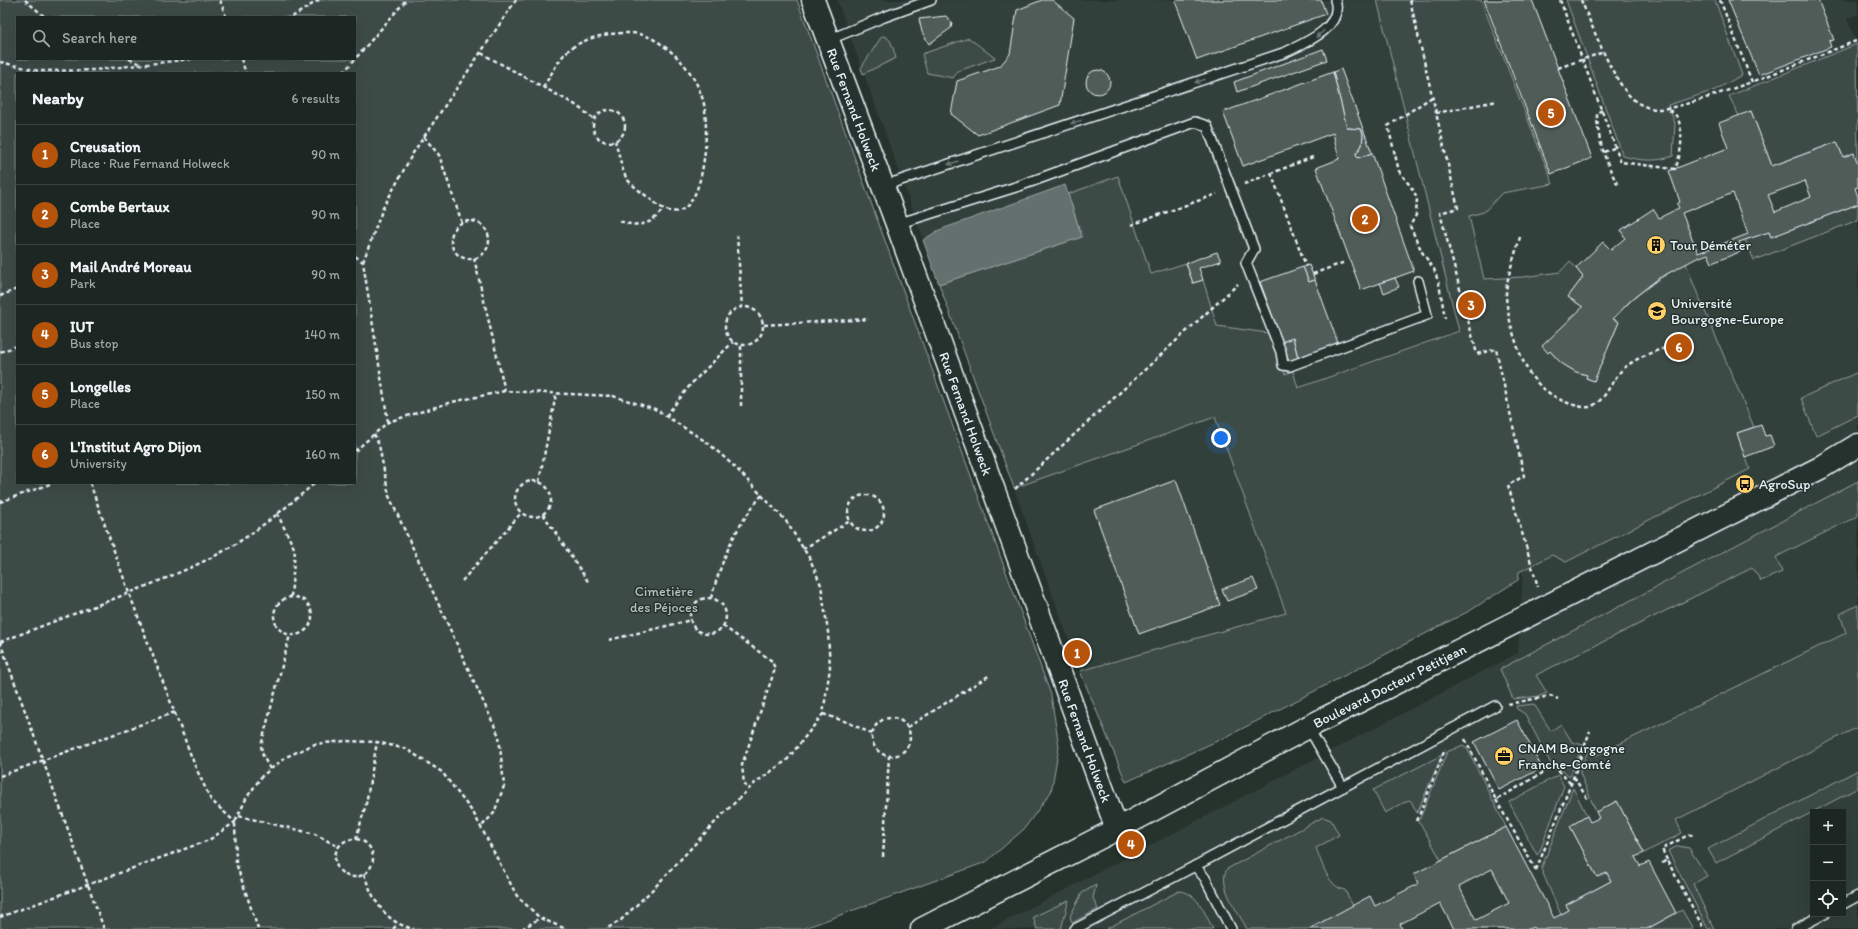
<!DOCTYPE html>
<meta charset="utf-8">
<style>
:root{--surface:#1c2622;--page:#252e2a;--text:#f1f3f6;--muted:#a0a5a5;--line:#3a4340;--accent:#b45309}
body{margin:0;font-family:Itim,sans-serif;background:var(--page);color:var(--text)}
.controls{position:absolute;right:12px;bottom:12px;display:grid;overflow:hidden;border-radius:0px;box-shadow:0 4px 16px #0002}
.controls button{width:36px;height:36px;display:grid;place-items:center;padding:0;border:0;border-bottom:1px solid var(--line);background:var(--surface);color:var(--text);font:20px sans-serif}
.you{position:absolute;left:1221px;top:438px;width:14px;height:14px;margin:-10px;border:3px solid #fff;border-radius:50%;background:#1a73e8;box-shadow:0 0 0 6px #1a73e833}
.badge{display:grid;place-items:center;width:26px;height:26px;border-radius:50%;background:var(--accent);color:#fff;font-size:13px;font-weight:700}
.pin{position:absolute;translate:-50% -50%;border:2px solid #fff;box-shadow:0 1px 4px #0006}
.list{margin:0;padding:0;list-style:none}
h2{display:flex;justify-content:space-between;align-items:center;height:52px;margin:0;padding:0 16px;font-size:17px}
h2 small{font-size:13px;font-weight:400;color:var(--muted)}
.list li{display:grid;grid-template-columns:26px 1fr auto;gap:12px;align-items:center;box-sizing:border-box;height:60px;padding:0 16px;border-top:1px solid var(--line)}
.list b{display:block;font-size:15px;white-space:nowrap}
.list p{margin:0;font-size:13px;white-space:nowrap;color:var(--muted)}
.list em{font-size:13px;font-style:normal;color:var(--muted)}
.icon{flex:none;width:22px;height:22px;fill:none;stroke:currentColor;stroke-width:2;stroke-linecap:round;stroke-linejoin:round}
.map{position:relative;flex:none;width:1858px;height:929px;overflow:hidden}
.search{position:absolute;background:var(--surface);box-shadow:0 4px 16px #0002;left:16px;top:16px;width:340px;height:44px;display:flex;align-items:center;gap:10px;box-sizing:border-box;padding:0 14px;border-radius:0px;color:var(--muted);font-size:15px}
.panel{position:absolute;background:var(--surface);box-shadow:0 4px 16px #0002;left:16px;top:72px;width:340px;height:412px;border-radius:0px}
.map>svg:first-child{display:block}
</style>
<div class="map">
<svg width="1858" height="929" viewBox="0 0 1858 929">
<rect width="100%" height="100%" fill="#26332d"/>
<filter id="ink" filterUnits="userSpaceOnUse"><feTurbulence type="fractalNoise" baseFrequency=".025" numOctaves="2"/><feDisplacementMap in="SourceGraphic" scale="8" xChannelSelector="R" yChannelSelector="G"/><feConvolveMatrix kernelMatrix="1 2 1 2 8 2 1 2 1" color-interpolation-filters="sRGB"/></filter>
<g filter="url(#ink)">
<!-- built -->
<g fill="#333f3a" fill-rule="evenodd">
<path d="M837,0H1377L1459,330L1251,404L1236,475L1286,613L1080,671Z"/>
<path d="M1379,0H1858V14L1847,19L1858,46V929H990L1518,653L1523,576ZM1813,812H1843V914H1813Z"/>
</g>
<!-- green -->
<g fill="#3e4b47" stroke="#939ea0" fill-rule="evenodd">
<path d="M0,0H797L1051,695L1059,747L1051,792L1024,829L986,862L802,929H0ZM17,17H355V59H17ZM17,73H355V483H17Z"/>
<path d="M1377,0H1481L1553,184L1502,193L1484,212L1469,216L1484,279L1523,277L1560,272L1570,261L1583,277L1568,297L1583,307L1550,351C1560,363 1572,372 1587,375L1586,378L1594,381L1619,322L1613,319C1634,296 1658,278 1686,263L1693,283L1754,427L1737,433L1750,469L1566,562L1552,555L1519,572L1518,580L1471,610L1226,737L1126,782L1080,671L1286,613L1215,417L1014,488L939,284L1082,237L1068,194L1118,176L1151,274L1186,263L1193,283L1203,280L1217,326L1268,333L1285,374L1293,371L1298,388L1459,331Z"/>
<path d="M1566,0H1715L1742,75L1715,90L1668,105L1675,123L1673,156C1658,162 1639,161 1623,156Z"/>
<path d="M882,36C892,36 893,50 896,58L863,74L861,68Z"/>
<path d="M969,38L995,58L958,71L953,78L927,73L922,54Z"/>
<path d="M1857,44L1858,165L1843,157L1837,142L1772,166L1751,111L1739,116L1729,96Z"/>
<path d="M1858,204V220L1754,260L1745,240L1769,232L1771,237Z"/>
<path d="M1858,372V415L1816,436L1801,398Z"/>
<path d="M1858,481V516L1776,557L1782,572L1761,581L1752,568L1536,675L1547,693L1540,696L1513,699L1500,669Z"/>
<path d="M1858,605V727L1676,820L1682,833L1644,853L1617,801L1596,812L1580,773L1582,763L1590,748L1595,756L1846,633L1840,614Z"/>
<path d="M1534,704L1551,731L1561,724L1572,742L1583,745L1570,776L1551,764L1525,714L1517,709L1516,706Z"/>
<path d="M1463,745L1467,748L1506,827L1441,860L1419,821L1447,752Z"/>
<path d="M1442,755L1417,813L1411,801L1409,800L1385,813L1373,790Z"/>
<path d="M1858,770V788L1716,863L1708,849Z"/>
<path d="M1558,775L1564,786L1540,851L1537,855L1509,802Z"/>
<path d="M1573,788L1587,816L1570,826L1597,877L1607,873L1611,881L1566,905L1569,910L1561,915L1541,869Z"/>
<path d="M1323,817L1331,820L1339,835L1316,848C1322,863 1328,887 1345,890L1353,906L1309,929H1247C1239,913 1217,886 1227,869Z"/>
<path d="M1678,846L1689,848L1707,876L1693,884L1714,929H1708L1668,851Z"/>
<path d="M1096,885L1093,898L1098,909L1072,923L1070,916L1082,893Z"/>
<path d="M1179,891C1198,892 1205,914 1213,929H1106Z"/>
<path d="M1069,900L1061,929H1037L1033,917Z"/>
<path d="M1682,910L1693,929H1647Z"/>
</g>
<!-- water -->
<path fill="#636f6d" stroke="#98a3a5" d="M1065,185L1082,237L939,284L923,240L939,230Z"/>
<!-- building -->
<g fill="#505c59" stroke="#e8f1f8" fill-rule="evenodd">
<path d="M1042,0H1052L1074,18L1060,105L978,135L951,114L957,81L1000,66L1010,54L1017,10Z"/>
<path d="M1177,0H1321L1326,14L1197,60L1175,1Z"/>
<path d="M1484,0H1532L1592,158L1551,174Z"/>
<path d="M1728,0H1818L1834,40L1829,41L1831,47L1759,75Z"/>
<path d="M946,16L952,23L951,28L929,44L922,32L919,19Z"/>
<path d="M1323,49L1327,60L1237,92L1234,82Z"/>
<path d="M1341,69L1372,153L1358,158L1356,154L1362,145L1363,134L1361,129L1347,128L1333,72Z"/>
<circle cx="1098" cy="82" r="12"/>
<path d="M1333,72L1347,128L1361,129L1363,134L1362,145L1356,154L1358,158L1372,153L1414,271L1361,290L1316,168L1339,159L1333,133L1243,166L1223,112Z"/>
<path d="M1751,111L1772,166L1837,142L1843,157L1854,153L1858,165V187L1855,188L1858,197V204L1771,237L1769,232L1739,242L1742,251L1712,263L1708,254L1697,258L1659,278L1631,300L1613,319L1619,322L1594,381L1586,378L1587,375L1576,372L1561,363L1550,351L1548,353L1542,346L1583,307L1568,297L1583,277L1576,268L1603,242L1611,250L1625,238L1621,230L1653,209L1659,218L1679,208L1677,204L1680,202L1669,171L1728,148L1719,123ZM1805,181L1811,197L1775,212L1768,195ZM1733,193L1748,234L1698,253L1682,213Z"/>
<path d="M1217,252L1221,261L1199,268L1203,280L1193,283L1186,263Z"/>
<path d="M1309,265L1315,280L1309,282L1303,267Z"/>
<path d="M1303,267L1309,282L1315,280L1338,343L1298,358L1293,338L1282,342L1260,282Z"/>
<path d="M1395,278L1399,287L1384,293L1380,283Z"/>
<path d="M1293,338L1298,358L1289,361L1282,342Z"/>
<path d="M1761,425L1765,436L1770,435L1774,446L1745,457L1737,433Z"/>
<path d="M1176,480L1220,605L1139,634L1094,510Z"/>
<path d="M1752,480L1754,485L1743,490L1740,485Z"/>
<path d="M1253,578L1258,590L1227,601L1222,589Z"/>
<path d="M1078,646L1082,657L1076,659L1072,648Z"/>
<path d="M1517,720L1542,768L1499,790L1474,742Z"/>
<path d="M1617,801L1644,853L1635,857L1640,866L1649,862L1676,913L1647,929H1534L1533,927L1530,929H1454L1440,903L1400,924L1402,929H1309L1370,896L1375,906L1418,884L1414,874L1506,827L1554,918L1569,910L1566,905L1611,881L1607,873L1597,877L1570,826L1587,816L1590,822L1599,818L1596,812ZM1492,869L1509,903L1476,920L1459,886Z"/>
</g>
<g fill="none" stroke-linecap="round" stroke-linejoin="round">
<defs>
<g id="service">
<path d="M828,40L884,17L931,0"/>
<path d="M883,186L1286,52C1305,43 1344,27 1335,0"/>
<path d="M897,224L1019,186L1195,122L1207,126L1254,249L1246,263L1281,352L1283,365L1290,366L1427,315L1418,281"/>
<path d="M1308,727L1343,787"/>
<path d="M1195,866L1495,706"/>
<path d="M1843,904L1858,896"/>
<path d="M1075,929L1195,866L1205,878L1231,929"/>
<path d="M1796,929L1824,914"/>
</g>
<g id="tertiary">
<path id="s1" d="M813,0L897,224L1117,829"/>
</g>
<g id="secondary">
<path id="s2" d="M922,929L1117,829L1308,727L1820,468L1858,445"/>
</g>
</defs>
<!-- service casing -->
<use href="#service" stroke="#e8f1f8" stroke-width="12"/>
<!-- tertiary casing -->
<use href="#tertiary" stroke="#e8f1f8" stroke-width="25"/>
<!-- secondary casing -->
<use href="#secondary" stroke="#e8f1f8" stroke-width="25"/>
<!-- path -->
<g stroke="#e8f1f8" stroke-width="2.5" stroke-dasharray="4 3" stroke-linecap="butt">
<path d="M25,0L45,17"/>
<path d="M220,0L226,17"/>
<path d="M1410,0L1458,208L1440,213L1477,354L1496,349L1524,476L1508,485L1538,587"/>
<path d="M1560,0L1621,162L1675,169C1681,156 1684,133 1678,119C1676,114 1670,111 1666,108"/>
<path d="M1581,0C1592,25 1613,82 1633,99C1639,105 1650,109 1658,109C1684,108 1727,90 1752,82"/>
<path d="M1720,0L1752,82L1856,41"/>
<path d="M292,17L319,0"/>
<path d="M481,53L574,104L594,119"/>
<path d="M129,59L140,64"/>
<path d="M241,59L246,73"/>
<path d="M0,62L39,71L94,70L192,59"/>
<path d="M1558,68L1604,52"/>
<path d="M343,73L406,0"/>
<path d="M543,87C550,77 555,66 563,56C576,39 609,32 629,33C643,33 655,39 665,47C684,61 696,78 703,100C711,126 705,246 654,202C647,196 632,186 627,179C621,169 619,152 615,141"/>
<path d="M1432,97L1388,126L1399,171L1414,191L1417,199L1416,215L1410,226L1422,252L1434,269L1439,284L1445,318"/>
<circle cx="609" cy="126" r="16"/>
<path d="M1602,110L1597,113C1597,139 1606,164 1619,187"/>
<path d="M1436,113L1497,101"/>
<path d="M424,137L439,155L462,223"/>
<path d="M1604,152L1616,147"/>
<path d="M1271,173L1306,266"/>
<path d="M1244,184L1313,157"/>
<path d="M620,221C638,228 652,225 663,209"/>
<circle cx="470" cy="240" r="19"/>
<path d="M1131,225L1217,194"/>
<path d="M737,235L742,307"/>
<path d="M1520,237C1515,256 1506,277 1506,296C1507,317 1519,357 1530,374C1539,387 1554,398 1568,403C1574,405 1582,408 1589,407C1606,402 1611,380 1623,369C1642,353 1664,348 1687,343"/>
<path d="M355,256L363,262L388,422"/>
<path d="M474,258L505,391"/>
<path d="M363,262L383,208L413,153L516,0"/>
<path d="M1313,274L1345,262"/>
<path d="M0,296L17,289"/>
<circle cx="744" cy="326" r="19"/>
<path d="M764,325L869,319"/>
<path d="M0,352L17,346"/>
<path d="M741,406V345"/>
<path d="M666,416L691,384L733,342"/>
<path d="M374,434L379,445L389,496L499,736L504,786L494,813L481,827"/>
<path d="M355,451L388,422L452,402L505,391L613,396L655,409L708,443L735,467L786,521L810,559L821,585L828,632L830,668L823,714L787,760L755,783L720,817L654,888L621,920L606,929"/>
<circle cx="533" cy="499" r="18"/>
<path d="M539,482L556,394"/>
<path d="M90,483L129,593C166,578 204,564 237,543C265,525 290,504 315,483"/>
<path d="M1015,489L1238,284"/>
<circle cx="866" cy="513" r="18"/>
<path d="M0,502L53,483"/>
<path d="M277,513L295,550L291,597"/>
<path d="M543,514L589,583"/>
<path d="M803,549L850,521"/>
<path d="M462,581L521,513"/>
<circle cx="293" cy="616" r="19"/>
<path d="M711,598C724,555 733,530 762,495"/>
<circle cx="708" cy="616" r="18"/>
<path d="M723,626L772,661L775,669L742,765L744,784L749,789"/>
<path d="M609,640L691,620"/>
<path d="M0,642L129,593L195,766L211,800L235,822L209,840L0,917"/>
<path d="M0,642L104,929"/>
<path d="M1508,704L1550,696L1558,699"/>
<path d="M823,714L847,722L872,734"/>
<circle cx="891" cy="737" r="19"/>
<path d="M908,727L990,675"/>
<path d="M1465,739L1496,800L1551,768H1556L1571,784"/>
<path d="M270,769L263,756L261,746L290,635"/>
<path d="M0,776L175,712"/>
<path d="M1574,777L1588,800"/>
<path d="M1496,800L1536,870"/>
<path d="M239,816L315,834L339,847"/>
<path d="M1417,821L1445,749"/>
<circle cx="354" cy="858" r="19"/>
<path d="M356,839L366,804L377,742"/>
<path d="M883,857L889,756"/>
<path d="M1667,860L1662,849L1688,835H1695"/>
<path d="M1662,863L1667,860L1704,929"/>
<path d="M1536,870L1571,784L1590,731"/>
<path d="M364,874C373,900 385,923 414,929"/>
<path d="M258,929L236,863L235,822L247,797L262,776L286,757L315,744L345,741L377,742L406,749L442,772L474,814L517,896L540,918L566,929"/>
<path d="M393,929L398,924"/>
<path d="M522,929L540,918"/>
</g>
<!-- service -->
<use href="#service" stroke="#26332d" stroke-width="9"/>
<!-- tertiary -->
<use href="#tertiary" stroke="#26332d" stroke-width="22"/>
<!-- secondary -->
<use href="#secondary" stroke="#26332d" stroke-width="22"/>
</g>
<!-- one-way arrows -->
<defs><path id="oneway-solid" d="M-6-.8H1V-3.2L6.5 0L1 3.2V.8H-6Z"/></defs>
<g fill="#6a7674">
<use href="#oneway-solid" transform="translate(1320 34) rotate(138)"/>
<use href="#oneway-solid" transform="translate(1200 81) rotate(162)"/>
<use href="#oneway-solid" transform="translate(1076 122) rotate(162)"/>
<use href="#oneway-solid" transform="translate(953 163) rotate(161)"/>
</g>
</g>
<!-- icons -->
<defs>
<symbol id="building-disc" viewBox="-11 -11 22 22"><circle r="9.5" fill="#ffd166" stroke="#26332d"/><path d="M-4-6H4V6H1V3H-1V6H-4ZM-2.5-4.3h1.7v1.8h-1.7ZM.8-4.3h1.7v1.8H.8ZM-2.5-1h1.7V.8h-1.7ZM.8-1h1.7V.8H.8Z" fill="#111"/></symbol>
<symbol id="university-disc" viewBox="-11 -11 22 22"><circle r="9.5" fill="#ffd166" stroke="#26332d"/><path d="M0-5L7-2L0 1L-7-2ZM-4 1L0 2.5L4 1V4Q0 6-4 4Z" fill="#111"/></symbol>
<symbol id="bus-disc" viewBox="-11 -11 22 22"><circle r="9.5" fill="#ffd166" stroke="#26332d"/><path d="M-5-6H5V4H4V6H2V4H-2V6H-4V4H-5ZM-3.5-4V0h7V-4ZM-3.5 1.2v1.5H-2V1.2ZM2 1.2v1.5H3.5V1.2Z" fill="#111"/></symbol>
<symbol id="office-disc" viewBox="-11 -11 22 22"><circle r="9.5" fill="#ffd166" stroke="#26332d"/><path d="M-6-3h4V-5.5h4V-3h4V5H-6ZM-1-4.5V-3h2v-1.5ZM-6 0V1H6V0Z" fill="#111"/></symbol>
</defs>
<g fill-rule="evenodd">
<use href="#building-disc" x="1645" y="234" width="22" height="22"/>
<use href="#university-disc" x="1646" y="300" width="22" height="22"/>
<use href="#bus-disc" x="1734" y="473" width="22" height="22"/>
<use href="#office-disc" x="1493" y="745" width="22" height="22"/>
</g>
<g text-anchor="middle" dominant-baseline="central" stroke-width="3" stroke-linejoin="round" paint-order="stroke">
<!-- street labels -->
<g font-size="14" fill="#e8f1f8" stroke="#26332d">
<text stroke="none"><textPath href="#s1" startOffset="117">Rue Fernand Holweck</textPath></text>
<text stroke="none"><textPath href="#s1" startOffset="441">Rue Fernand Holweck</textPath></text>
<text stroke="none"><textPath href="#s2" startOffset="527">Boulevard Docteur Petitjean</textPath></text>
<text stroke="none"><textPath href="#s1" startOffset="789">Rue Fernand Holweck</textPath></text>
</g>
<!-- poi labels -->
<g font-size="14" fill="#e8f1f8" stroke="#26332d" text-anchor="start">
<text x="1670" y="245">Tour Déméter</text>
<text x="1671" y="303">Université<tspan x="1671" dy="16">Bourgogne-Europe</tspan></text>
<text x="1759" y="484">AgroSup</text>
<text x="1518" y="748">CNAM Bourgogne<tspan x="1518" dy="16">Franche-Comté</tspan></text>
</g>
<!-- park labels -->
<g font-size="14" fill="#b5bfc3" stroke="#26332d">
<text x="664" y="591">Cimetière<tspan x="664" dy="16">des Péjoces</tspan></text>
</g>
</g>
</svg>
<div class="controls">
<button>+</button>
<button>−</button>
<button><svg class="icon" aria-label="locate" viewBox="0 0 24 24"><circle cx="12" cy="12" r="6"/><path d="M12 2v4M12 18v4M2 12h4M18 12h4"/></svg></button>
</div>
<div class="you"></div>
<div class="pin badge" style="left:1077px;top:653px">1</div>
<div class="pin badge" style="left:1365px;top:219px">2</div>
<div class="pin badge" style="left:1471px;top:305px">3</div>
<div class="pin badge" style="left:1131px;top:844px">4</div>
<div class="pin badge" style="left:1551px;top:113px">5</div>
<div class="pin badge" style="left:1679px;top:347px">6</div>
<div class="search"><svg class="icon" aria-label="search" viewBox="0 0 24 24"><circle cx="10" cy="10" r="6"/><path d="M15 15l6 6"/></svg>Search here</div>
<section class="panel">
<h2>Nearby<small>6 results</small></h2>
<ul class="list">
<li><span class="badge">1</span><div><b>Creusation</b><p>Place · Rue Fernand Holweck</p></div><em>90 m</em></li>
<li><span class="badge">2</span><div><b>Combe Bertaux</b><p>Place</p></div><em>90 m</em></li>
<li><span class="badge">3</span><div><b>Mail André Moreau</b><p>Park</p></div><em>90 m</em></li>
<li><span class="badge">4</span><div><b>IUT</b><p>Bus stop</p></div><em>140 m</em></li>
<li><span class="badge">5</span><div><b>Longelles</b><p>Place</p></div><em>150 m</em></li>
<li><span class="badge">6</span><div><b>L'Institut Agro Dijon</b><p>University</p></div><em>160 m</em></li>
</ul>
</section>
</div>
